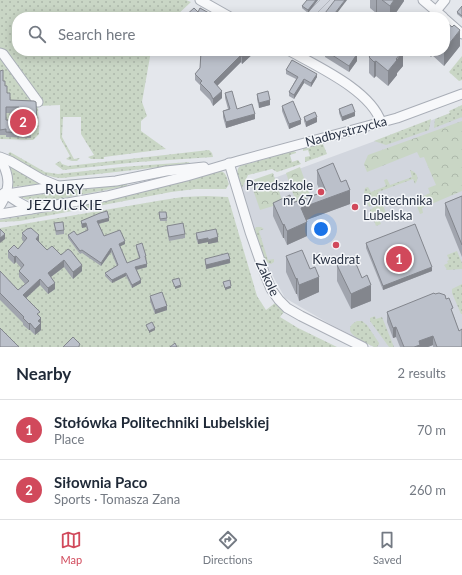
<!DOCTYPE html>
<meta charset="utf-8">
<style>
:root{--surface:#fff;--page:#f6f6f7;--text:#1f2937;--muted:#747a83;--line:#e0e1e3;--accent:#d1495b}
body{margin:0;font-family:Lato,sans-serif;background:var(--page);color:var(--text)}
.you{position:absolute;left:321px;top:229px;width:14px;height:14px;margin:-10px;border:3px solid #fff;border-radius:50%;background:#1a73e8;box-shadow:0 0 0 6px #1a73e833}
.badge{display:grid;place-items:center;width:26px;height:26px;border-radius:50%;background:var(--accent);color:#fff;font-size:13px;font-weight:700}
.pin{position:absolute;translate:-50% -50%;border:2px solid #fff;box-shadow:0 1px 4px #0006}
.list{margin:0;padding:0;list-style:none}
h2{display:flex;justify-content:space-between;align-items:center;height:52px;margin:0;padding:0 16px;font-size:17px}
h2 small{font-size:13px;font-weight:400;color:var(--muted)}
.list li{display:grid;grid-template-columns:26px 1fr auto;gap:12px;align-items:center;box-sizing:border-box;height:60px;padding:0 16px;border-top:1px solid var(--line)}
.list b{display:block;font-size:15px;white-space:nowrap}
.list p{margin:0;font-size:13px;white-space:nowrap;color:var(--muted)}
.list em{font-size:13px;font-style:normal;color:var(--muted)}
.icon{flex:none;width:22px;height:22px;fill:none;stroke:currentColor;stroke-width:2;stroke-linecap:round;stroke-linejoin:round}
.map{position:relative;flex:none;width:462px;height:347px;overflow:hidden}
.search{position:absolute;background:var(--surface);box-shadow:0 2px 10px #0003;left:12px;right:12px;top:12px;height:44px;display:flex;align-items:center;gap:10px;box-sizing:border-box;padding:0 14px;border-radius:16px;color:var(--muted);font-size:15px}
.sheet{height:172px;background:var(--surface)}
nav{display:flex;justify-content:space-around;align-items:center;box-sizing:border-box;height:56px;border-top:1px solid var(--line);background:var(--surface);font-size:11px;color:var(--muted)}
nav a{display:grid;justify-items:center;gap:2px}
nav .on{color:var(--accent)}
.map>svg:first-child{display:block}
</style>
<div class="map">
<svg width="462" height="347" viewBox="0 0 462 347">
<defs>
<pattern id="industrial-furrows" width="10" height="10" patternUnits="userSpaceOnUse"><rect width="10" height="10" fill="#d2d6de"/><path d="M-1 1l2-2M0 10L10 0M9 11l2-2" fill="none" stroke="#b4b8c0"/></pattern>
<pattern id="grass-dots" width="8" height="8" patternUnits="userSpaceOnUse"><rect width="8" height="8" fill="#c9d6c5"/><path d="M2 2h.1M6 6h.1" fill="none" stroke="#adb8ab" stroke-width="1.8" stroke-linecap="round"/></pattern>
<pattern id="park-crowns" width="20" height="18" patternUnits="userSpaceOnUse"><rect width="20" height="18" fill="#c9d6c5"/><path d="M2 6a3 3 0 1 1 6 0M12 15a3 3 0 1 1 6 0" fill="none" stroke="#adb8ab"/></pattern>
</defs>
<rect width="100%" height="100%" fill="#e4e7ec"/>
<!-- built -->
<path fill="#d2d6de" d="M462,109V347H374L328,323L285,298L264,260L240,184L277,177Z"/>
<!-- industrial -->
<path fill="url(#industrial-furrows)" d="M309,0H347L334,17H313L302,8Z"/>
<!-- grass -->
<g fill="url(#grass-dots)">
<path d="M0,0H186L191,2L175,17H17V51H151L142,102L147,116L141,121V131L166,149L104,157V159H91L88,157L94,155L81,134V117H63L62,137L74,159L80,158L77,161H72L66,159L70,156L60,138V105L38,106L39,134L33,140L0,139Z"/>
<path d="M462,56V80L459,81L449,72Z"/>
<path d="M462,105V117L434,128L435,119L450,113L449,111Z"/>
<path d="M431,119L429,130L386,145L374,141Z"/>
<path d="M321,143L323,144L327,154L305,162V157L310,156L308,150L303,151V149L306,147Z"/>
<path d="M209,150L212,153L213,157L138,162L63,170L55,164L60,161L62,164L68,166Z"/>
<path d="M293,151L296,152V153L290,155L292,162L298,160L301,164L277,172L272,169L248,175L242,188C239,181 234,172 240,166Z"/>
<path d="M10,152L45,172L58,174L122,167L190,162L187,164L62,178C41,177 25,165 8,154Z"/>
<path d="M9,165L41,184L13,187L12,173Z"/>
<path d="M410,170C417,172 420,178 415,184L413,179L378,192L381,199L369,207L364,193L365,188L368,187L371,192L386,186L384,180L387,179L390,185L412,177Z"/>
<path d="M221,171C227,173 227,180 229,184L226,189H195L171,192L20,221L0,222V220L91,204L128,196Z"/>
<path d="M127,184V186L43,202L31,201L20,197Z"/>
<path d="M206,196L228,197L257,296L266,310L279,300L287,308L280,317L298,328L337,347H0V228L163,200L183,197Z"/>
<path d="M382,202L386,213L378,216L381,224L376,226L370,210Z"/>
<path d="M256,227H261L264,229L259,231L268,260L274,259V262L271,264L266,262L264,260L254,230Z"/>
<path d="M457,251L462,263V269L447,270L446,268L444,265L448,263L447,261L449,260L447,255Z"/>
<path d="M462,284V314H461L452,293V289Z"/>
<path d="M375,316L376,319L382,317L394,347H389L370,321V318Z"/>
<path d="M357,321H362L367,325L379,343V344L377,347H374C365,342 337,332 357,321Z"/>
</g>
<!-- park -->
<g fill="url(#park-crowns)">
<path d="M462,121V191L422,208L423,213L420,214L416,204L409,206L408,204L415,202V200L430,193L428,188L436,185L424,157L420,158L417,152L367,172L364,164L368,155Z"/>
<path d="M300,167L313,203L298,208L286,173Z"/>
<path d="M273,173L283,203L260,210L250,181Z"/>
</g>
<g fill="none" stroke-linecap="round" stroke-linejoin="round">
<defs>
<g id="minor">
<path d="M200,0L230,17"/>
<path d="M423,0L443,17"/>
<path d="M436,11L445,0"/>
<path d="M445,19L462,34"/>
<path d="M290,51C318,67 370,90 381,122"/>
<path d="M0,53L3,54L38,102"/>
<path d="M0,157L10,161L41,179L58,186"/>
<path d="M0,158C10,176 11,188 0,206"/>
<path d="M229,163L250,232L264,272L271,289L279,300L287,308L301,316L363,347"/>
<path d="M4,193L18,202L31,209"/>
<path d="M0,195L59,186L116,181L166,171L204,167"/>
<path d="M0,214L56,205L107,196L187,176L238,161L397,118L462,94"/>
</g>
</defs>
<!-- minor casing -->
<use href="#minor" stroke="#a9aeb7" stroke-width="11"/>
<!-- minor -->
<use href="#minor" stroke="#f7f8fa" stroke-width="9"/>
</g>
<!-- wall -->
<g fill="#a1a5ae" fill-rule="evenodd">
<path d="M318,0L308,13L302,8V6Z"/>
<path d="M370,0H404V1L393,17H384L377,12L376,13L370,8Z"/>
<path d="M462,6V18L457,14V12Z"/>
<path d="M460,46L444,66L432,55L431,57L425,52V51H445Z"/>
<path d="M201,51H256L242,64L241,62L217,86L222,98L213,106L210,100L200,90V85L195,80V74L200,68Z"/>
<path d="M325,51H352L357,61L349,72L325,57Z"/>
<path d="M369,57L403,66L397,73V75L388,86L376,76L374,78L369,73Z"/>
<path d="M286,70L317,77L311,87L304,83L294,99L289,96V92L296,79L286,74Z"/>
<path d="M0,71L3,81L10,100L36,102L37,129H30L31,138L6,137V135H0ZM6,113H19V120H6Z"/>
<path d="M225,93L237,109L255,119L226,128L223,117V111L228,109L225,98Z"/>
<path d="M257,94L270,105L259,108L257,99Z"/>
<path d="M282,106L301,124L289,129L282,111Z"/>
<path d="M339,109L355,116L342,121L339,113Z"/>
<path d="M304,117L317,122L306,127L304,121Z"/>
<path d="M317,170L350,204L306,220L307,236L287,245L284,238H283L273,216V203H292L321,193L317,184Z"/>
<path d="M462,196V257L445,215V203Z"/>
<path d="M159,212H166L167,221H160Z"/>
<path d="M81,221H109L99,224L104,236L125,244L120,246L127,263L139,258L136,248V245L146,259L147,267L137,270L141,283L132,288L126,276L112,283L105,276V273L117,266L111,252L101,266L82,253L80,254L68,238V235H77L87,230L86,227L82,228L81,224Z"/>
<path d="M54,223L64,230V234L56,235Z"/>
<path d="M167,226L185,234V238L169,241L167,230Z"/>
<path d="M22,233L39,241L47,250L61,255L82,271L73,279L64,267L51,277L55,289L48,294L40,285L26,298L41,318V330L35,335L30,330H29L23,325V323L0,300V271L18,290L25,284L19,277V271L21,268L16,262L14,264L8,258V251L18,249L24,242L22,240Z"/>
<path d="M196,233L218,242L208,244V242L198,244L196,238Z"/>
<path d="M366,243L432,271L383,290L366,248Z"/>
<path d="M286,256L319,292L299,301L297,294H296L286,272Z"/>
<path d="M205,259L230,263L206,269L205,263Z"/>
<path d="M337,265L371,301L351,309L337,281Z"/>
<path d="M435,294L453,314L459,331L462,347H433V345L428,347H400L396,337L393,338L387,322V312Z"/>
<path d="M150,296L167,310L155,314L150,301Z"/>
</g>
<!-- shaded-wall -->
<g fill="#83868d">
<path d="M316,0H318L308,13V10Z"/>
<path d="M345,0H347L334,17H332Z"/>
<path d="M376,0H377V12L376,13Z"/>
<path d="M394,0H404V1L393,17H390V6Z"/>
<path d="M460,30V46L444,66V51H445V49Z"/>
<path d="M249,51H256L242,64V57Z"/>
<path d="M403,51V66L397,73V75L388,86V71Z"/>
<path d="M431,51H432V55L431,57Z"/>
<path d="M357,54V61L349,72V66Z"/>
<path d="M241,55V62L214,89V82Z"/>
<path d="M376,61V76L374,78V62Z"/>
<path d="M317,74V77L311,87V83Z"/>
<path d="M304,79V83L294,99V95Z"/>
<path d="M222,91V98L213,106V99Z"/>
<path d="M270,100V105L259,108V103Z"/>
<path d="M355,112V116L342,121V117Z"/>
<path d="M255,114V119L226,128V122Z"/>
<path d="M317,117V122L306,127V122Z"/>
<path d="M301,120V124L289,129V124Z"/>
<path d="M350,190V204L301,222V208Z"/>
<path d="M109,218V221L97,224V221Z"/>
<path d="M307,222V236L287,245V231Z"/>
<path d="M86,223V227L82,228V224Z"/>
<path d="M284,224V238H283V225Z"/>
<path d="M5,234V239L0,243V238Z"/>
<path d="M39,235V241L36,245V239Z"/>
<path d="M218,237V242L208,244V240Z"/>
<path d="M208,238V242L198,244V240Z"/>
<path d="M125,241V244L119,247V244Z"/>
<path d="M111,248V252L101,266V263Z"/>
<path d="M16,256V262L14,264V257Z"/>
<path d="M230,259V263L206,269V265Z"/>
<path d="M64,260V267L48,279V273Z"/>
<path d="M147,264V267L135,270V267Z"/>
<path d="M82,265V271L73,279V272Z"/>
<path d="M432,267V271L383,290V286Z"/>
<path d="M126,273V276L112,283V280Z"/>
<path d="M319,277V292L299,301V285Z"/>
<path d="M297,278V294H296V279Z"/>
<path d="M40,279V285L23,301V295Z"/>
<path d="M141,280V283L132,288V285Z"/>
<path d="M55,283V289L48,294V288Z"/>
<path d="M181,285V287L175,289V287Z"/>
<path d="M371,285V301L351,309V294Z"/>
<path d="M231,286V288L225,290V288Z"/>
<path d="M167,306V310L155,314V310Z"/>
<path d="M41,318V330L35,335V329L38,321Z"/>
<path d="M30,323V330H29V324Z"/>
<path d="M396,327V337L393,338V328Z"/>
<path d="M155,328V330L149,333V331Z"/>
<path d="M433,336V345L428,347H414L419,341Z"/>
</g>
<!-- building -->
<g fill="#bbc0ca" stroke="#83868d" fill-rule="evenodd">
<path d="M307,0H316L308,10L302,6Z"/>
<path d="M335,0H345L332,17H322Z"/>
<path d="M382,0H394L390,6Z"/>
<path d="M462,6V16L457,12Z"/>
<path d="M194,8L198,12L200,8L216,17H184Z"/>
<path d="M445,21L452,27L454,25L460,30L445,49Z"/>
<path d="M201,51H249L242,57L241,55L214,82L222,91L213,99L210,93L200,83L202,81L195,74L200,68L201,52Z"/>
<path d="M326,51H352L357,54L349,66Z"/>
<path d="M374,51H403L396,59L397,60L388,71L376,61L374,62L369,57Z"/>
<path d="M292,60L317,74L311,83L304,79L294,95L289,92L298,77L286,70Z"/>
<path d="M3,70V81H5V86H7V93H10V100L34,101L36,102L37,124H30L31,133L6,132V129L0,130V71ZM6,107H19V120H6Z"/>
<path d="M232,91L237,109L252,104L255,114L226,122L223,111L230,109L225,93Z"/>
<path d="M268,91L270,100L259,103L257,94Z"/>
<path d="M293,101L301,120L289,124L282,106Z"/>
<path d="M352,104L355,112L342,117L339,109Z"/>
<path d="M315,112L317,117L306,122L304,117Z"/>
<path d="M333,163L341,182L346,180L350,190L301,208L307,222L287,231L284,224L283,225L273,203L290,195L292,203L326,191L317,170Z"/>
<path d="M462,196V245L445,203Z"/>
<path d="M107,211L109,218L97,221L104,236L120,230L125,241L119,244L127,263L140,258L136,245L142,243L146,256H145L147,264L135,267L141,280L132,285L126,273L112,280L105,273L118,265L111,248L101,263L82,250L80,251L68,235L74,231L77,235L88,230L86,223L82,224L81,221L100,213Z"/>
<path d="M159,212H166L167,218L160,219Z"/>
<path d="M63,222L64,230L56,231L54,223Z"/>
<path d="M183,223L185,234L169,237L167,226Z"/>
<path d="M415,224L432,267L383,286L366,243Z"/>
<path d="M31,228L39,235L36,239L47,250L52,246L61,255L68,249L71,251L82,265L73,272L64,260L48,273L55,283L48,288L40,279L23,295L40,312L37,314L41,318L38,321L41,323L35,329L30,323L29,324L23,318L24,317L0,293V271L18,290L29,281L19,271L24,265L16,256L14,257L8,251L14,245L18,249L27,238L22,233L27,229Z"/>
<path d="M0,229L5,234L0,238Z"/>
<path d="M216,229L218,237L208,240V238L198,240L196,233Z"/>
<path d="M302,250L310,269L315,267L319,277L299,285L297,278L296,279L286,256Z"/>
<path d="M228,253L230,259L206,265L205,259Z"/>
<path d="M354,259L362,278L367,275L371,285L351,294L337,265Z"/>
<path d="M179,278L181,285L175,287L172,280Z"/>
<path d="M230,280L231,286L225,288L223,282Z"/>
<path d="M162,292L167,306L155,310L150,296Z"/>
<path d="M434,293L435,294L439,293L445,295L446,299L449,298L453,308L451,309L459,331L462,329V347H437L433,336L419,341L420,345L414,347H404L396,327L393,328L387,312Z"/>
<path d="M152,322L155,328L149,331L146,325Z"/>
<path d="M0,328L19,347H0Z"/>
<path d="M73,337L80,344L79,346V347H63Z"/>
<path d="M175,343L177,347H170Z"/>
</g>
<!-- markers -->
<g fill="#d1495b" stroke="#f4f6f9" stroke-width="1.5">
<circle cx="321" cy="192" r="4"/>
<circle cx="355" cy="207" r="4"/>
<circle cx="336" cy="245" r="4"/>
</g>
<g text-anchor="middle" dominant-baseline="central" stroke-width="3" stroke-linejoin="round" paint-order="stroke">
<!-- street labels -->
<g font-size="13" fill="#2b3445" stroke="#f4f6f9">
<text transform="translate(346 131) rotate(-15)">Nadbystrzycka</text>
<text transform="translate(268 278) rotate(65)">Zakole</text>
</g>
<!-- poi labels -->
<g font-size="13" fill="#2b3445" stroke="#f4f6f9" text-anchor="end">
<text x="313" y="185">Przedszkole<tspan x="313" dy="15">nr 67</tspan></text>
<text x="363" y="200" text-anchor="start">Politechnika<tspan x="363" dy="15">Lubelska</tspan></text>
<text x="336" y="259" text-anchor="middle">Kwadrat</text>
</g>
<!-- neighbourhood labels -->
<g font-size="14" letter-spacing="1" fill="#1d2536" stroke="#f4f6f9">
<text x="65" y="188">RURY<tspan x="65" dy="16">JEZUICKIE</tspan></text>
</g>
</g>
</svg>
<div class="you"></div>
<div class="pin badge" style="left:399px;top:259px">1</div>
<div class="pin badge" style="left:23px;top:122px">2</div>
<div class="search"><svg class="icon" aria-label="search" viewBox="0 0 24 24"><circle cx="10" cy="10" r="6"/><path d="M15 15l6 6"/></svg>Search here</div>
</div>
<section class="sheet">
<h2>Nearby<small>2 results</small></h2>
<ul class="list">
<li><span class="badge">1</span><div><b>Stołówka Politechniki Lubelskiej</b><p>Place</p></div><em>70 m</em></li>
<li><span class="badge">2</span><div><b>Siłownia Paco</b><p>Sports · Tomasza Zana</p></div><em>260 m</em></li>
</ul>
</section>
<nav>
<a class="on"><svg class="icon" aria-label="map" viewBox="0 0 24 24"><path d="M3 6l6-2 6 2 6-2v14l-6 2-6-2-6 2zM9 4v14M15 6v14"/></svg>Map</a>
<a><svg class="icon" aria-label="directions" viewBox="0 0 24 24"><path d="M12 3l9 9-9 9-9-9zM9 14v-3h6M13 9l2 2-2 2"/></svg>Directions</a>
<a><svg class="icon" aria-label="saved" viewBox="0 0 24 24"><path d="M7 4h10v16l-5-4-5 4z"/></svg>Saved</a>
</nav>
